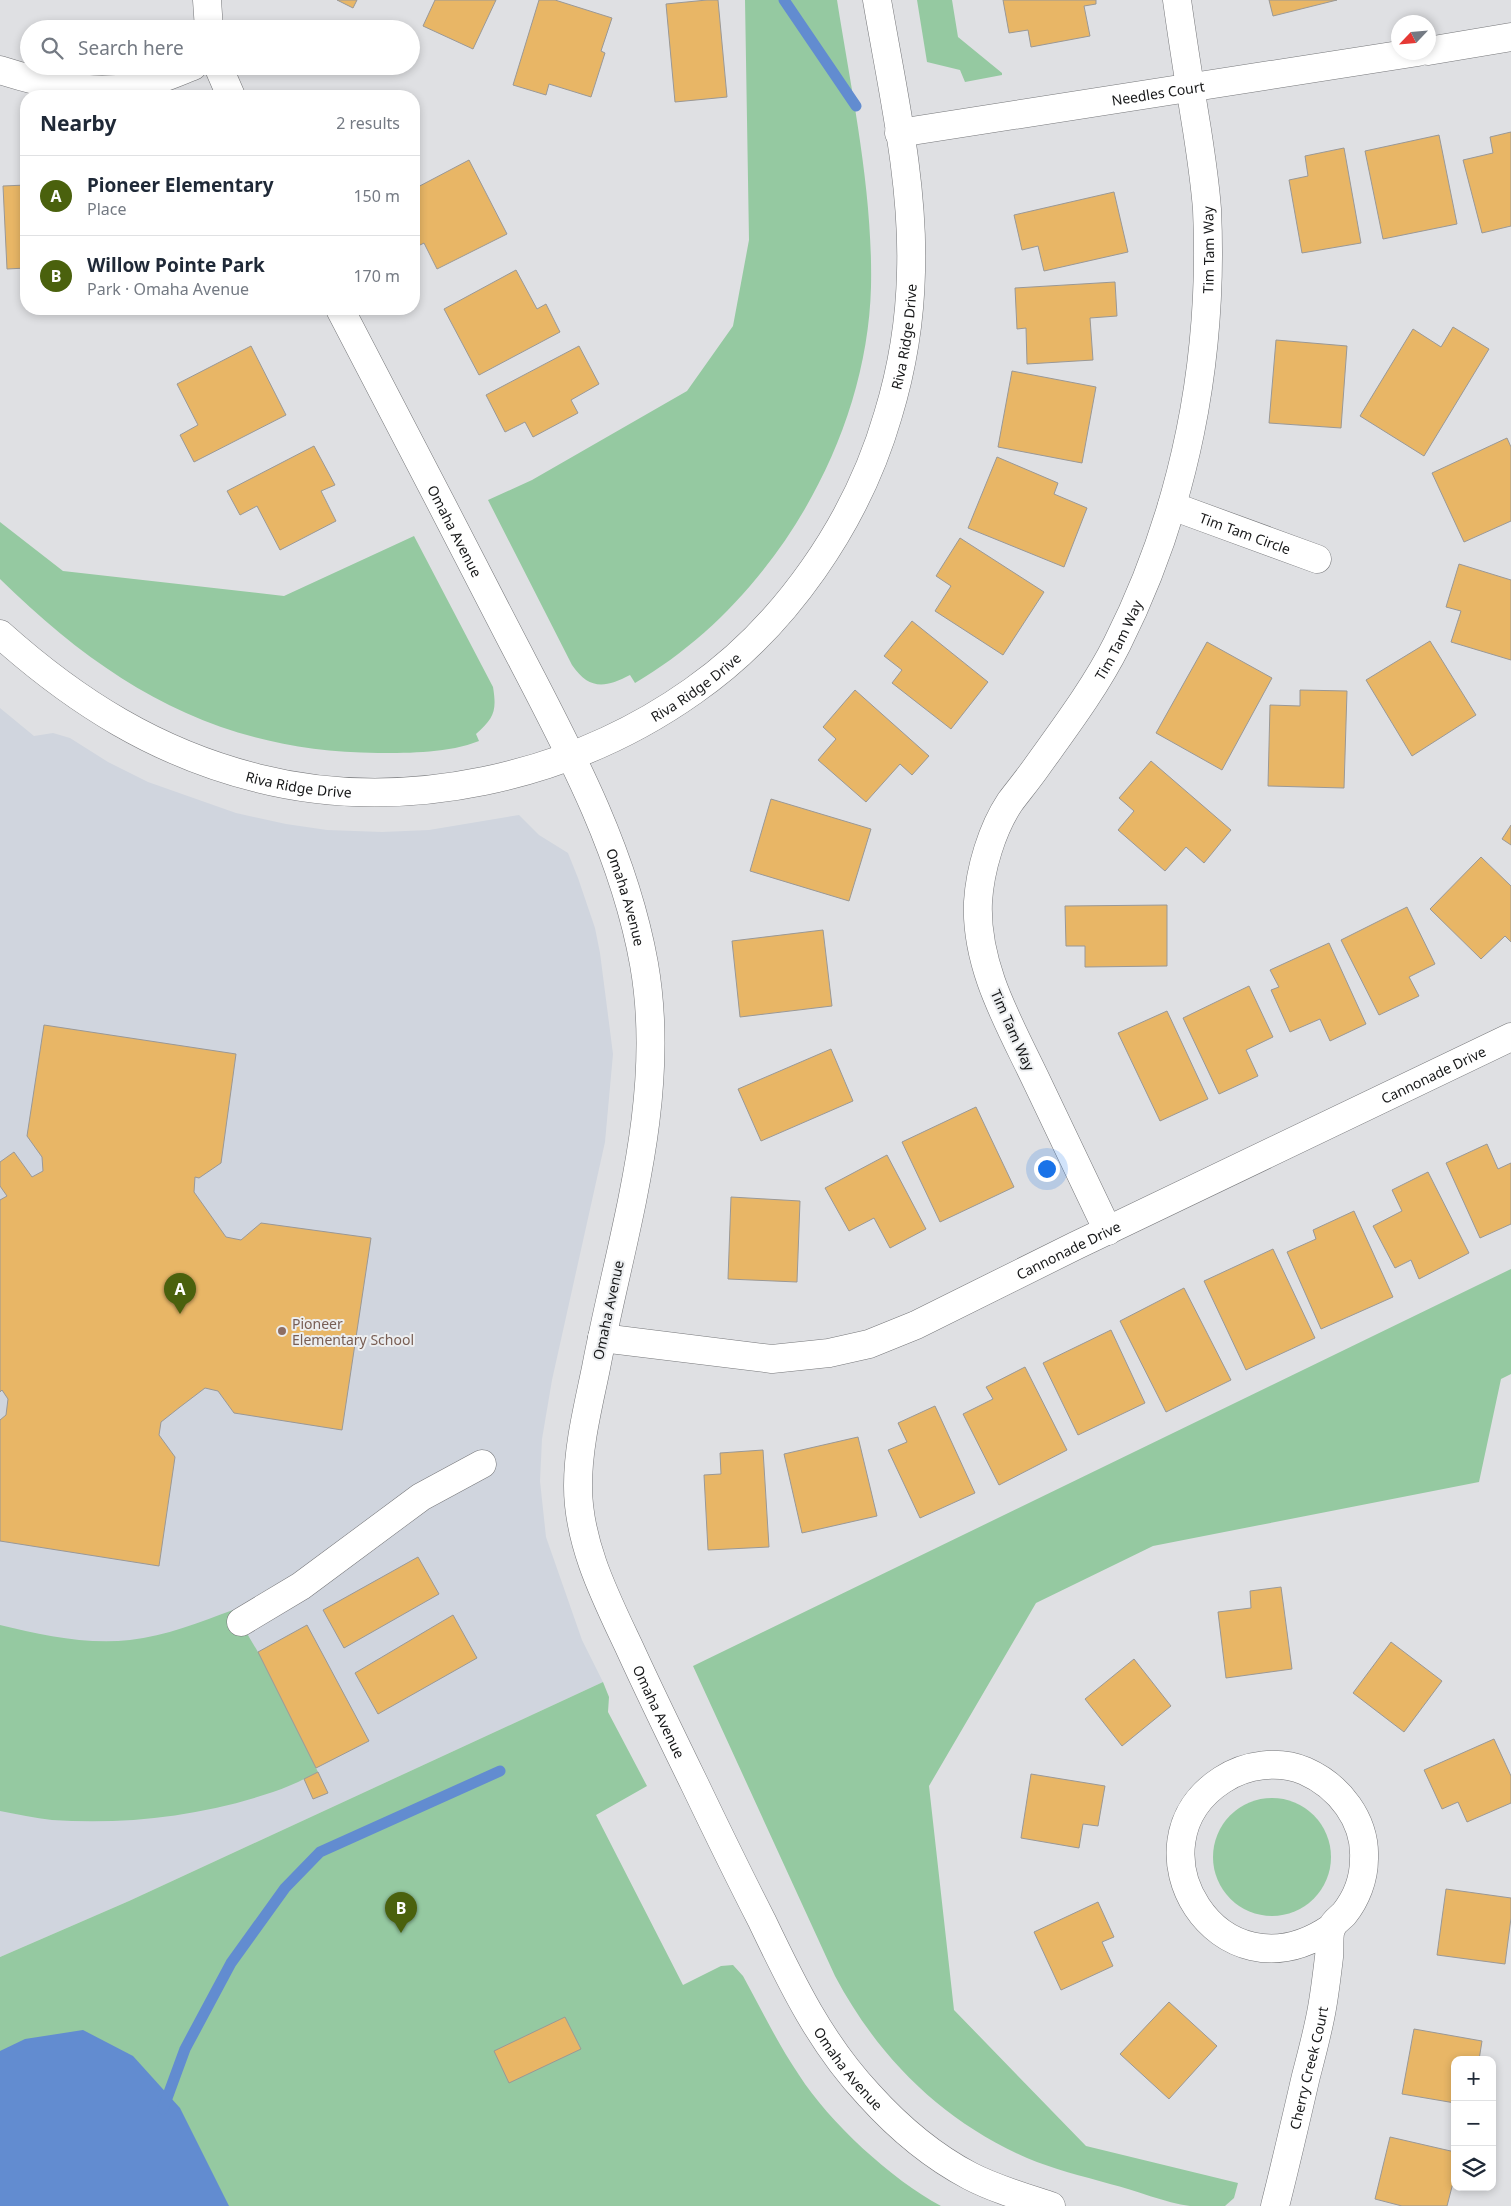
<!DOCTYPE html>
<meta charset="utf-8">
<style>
:root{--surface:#fff;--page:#f6f6f7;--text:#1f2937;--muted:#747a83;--line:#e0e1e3;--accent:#4a610d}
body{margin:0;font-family:"Noto Sans",sans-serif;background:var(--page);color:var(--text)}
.controls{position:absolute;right:15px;bottom:15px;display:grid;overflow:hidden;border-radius:10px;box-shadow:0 2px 8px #0003}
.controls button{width:45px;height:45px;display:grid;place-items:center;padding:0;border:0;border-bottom:1px solid var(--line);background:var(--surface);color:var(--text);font:25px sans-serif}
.compass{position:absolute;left:1391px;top:15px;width:45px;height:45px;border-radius:50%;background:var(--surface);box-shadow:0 2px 8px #0003;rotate:244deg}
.you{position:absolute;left:1046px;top:1168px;width:18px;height:18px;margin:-12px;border:4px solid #fff;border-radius:50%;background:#1a73e8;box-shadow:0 0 0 8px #1a73e833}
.badge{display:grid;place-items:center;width:32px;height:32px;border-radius:50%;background:var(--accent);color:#fff;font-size:16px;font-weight:700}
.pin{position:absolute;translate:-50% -41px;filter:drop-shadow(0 1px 2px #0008)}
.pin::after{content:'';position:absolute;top:26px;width:18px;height:15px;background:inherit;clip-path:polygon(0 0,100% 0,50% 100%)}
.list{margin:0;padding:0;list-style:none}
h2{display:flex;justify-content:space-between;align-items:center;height:65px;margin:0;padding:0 20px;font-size:21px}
h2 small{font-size:16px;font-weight:400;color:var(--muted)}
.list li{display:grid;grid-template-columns:32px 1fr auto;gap:15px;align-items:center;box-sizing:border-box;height:80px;padding:0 20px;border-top:1px solid var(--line)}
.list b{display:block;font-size:19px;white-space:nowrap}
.list p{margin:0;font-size:16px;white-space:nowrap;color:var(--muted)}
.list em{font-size:16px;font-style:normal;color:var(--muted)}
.icon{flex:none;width:28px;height:28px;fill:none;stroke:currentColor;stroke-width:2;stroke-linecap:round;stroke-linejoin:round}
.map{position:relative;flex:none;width:1511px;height:2206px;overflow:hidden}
.search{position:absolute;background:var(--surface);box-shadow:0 2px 8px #0003;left:20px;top:20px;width:400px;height:55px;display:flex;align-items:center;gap:12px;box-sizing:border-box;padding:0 18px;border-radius:28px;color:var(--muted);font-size:19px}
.panel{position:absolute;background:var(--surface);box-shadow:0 2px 8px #0003;left:20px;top:90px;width:400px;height:225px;border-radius:20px}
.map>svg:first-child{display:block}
</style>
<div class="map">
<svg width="1511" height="2206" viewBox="0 0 1511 2206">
<rect width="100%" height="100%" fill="#dfe0e3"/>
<!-- built -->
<path fill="#d0d5de" d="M0,708L34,736L53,733L70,738L108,762L148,782L236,813L286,824L327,830L382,832L429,830L519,815L539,835L568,853L578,878L595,928L600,953L613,1054L605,1142L552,1380L542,1439L540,1481L546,1537L582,1640L603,1682L129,1901L0,1957Z"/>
<!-- green -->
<g fill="#95c9a1">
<path d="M745,0H837C852,95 873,191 871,287C867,443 769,605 635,683L630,675C605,688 589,690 572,665L488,500L532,480L687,391L733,326L749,240Z"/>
<path d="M917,0H952L958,37L1002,73V75L965,82L960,70L927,62Z"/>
<path d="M0,522L63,571L284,596L414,536L493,687C497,711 494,718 476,734L479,741C449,753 411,753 378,753C221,752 110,687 0,579Z"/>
<path d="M1511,1269V1374L1501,1379L1479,1482L1153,1546L1036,1603L929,1786L954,2010L1086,2146L1238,2183L1234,2198L1225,2206C1214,2206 1201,2206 1190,2206C1166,2203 1135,2190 1110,2184C1082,2176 1053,2169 1027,2158C942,2121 878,2057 835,1976L693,1666Z"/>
<path d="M233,1610L258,1652L318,1772C304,1779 289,1787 273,1792C202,1816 127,1825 52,1820C35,1818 17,1814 0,1811V1625C41,1635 87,1645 130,1640C166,1636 200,1622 233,1610Z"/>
<path d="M603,1682L609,1697L608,1712L647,1786L596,1815L683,1985L721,1966L733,1965L743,1976C761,2009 778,2044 799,2075C829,2122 892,2180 941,2206H0V1957L129,1901Z"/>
<circle cx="1272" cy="1857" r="59"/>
</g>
<!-- water -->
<path fill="#628cd0" d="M83,2030L133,2056L180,2108L229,2206H0V2051L25,2039Z"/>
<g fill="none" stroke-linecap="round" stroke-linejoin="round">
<!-- stream -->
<g stroke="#628cd0" stroke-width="11">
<path d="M784,0L856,106"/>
<path d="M163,2109L185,2049L231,1963L285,1888L320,1852L500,1771"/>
</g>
</g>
<!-- building -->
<g fill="#e8b666" stroke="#9a9896">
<path d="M337,0H357L353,8Z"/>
<path d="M435,0H496L473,49L423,26Z"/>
<path d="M539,0H555L612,18L601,51L605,53L591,97L549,84L546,95L513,85Z"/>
<path d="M707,0H718L727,97L675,102L666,4Z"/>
<path d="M1003,0H1096V4L1084,6L1090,36L1031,47L1028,30L1009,33Z"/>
<path d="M1269,0H1337L1273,16Z"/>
<path d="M1511,132V226L1482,233L1463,160L1493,153L1490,137Z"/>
<path d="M1439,135L1457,224L1383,239L1365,151Z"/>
<path d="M1344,148L1361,243L1302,253L1289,180L1308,176L1305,156Z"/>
<path d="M469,160L507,234L437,269L424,243L414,248V189Z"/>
<path d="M26,185V268L7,269L3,186Z"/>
<path d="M1114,192L1128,252L1044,271L1038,246L1022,250L1014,215Z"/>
<path d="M516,270L537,309L546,304L560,332L479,375L444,309Z"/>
<path d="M1115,282L1117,316L1090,318L1093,360L1027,364L1026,328L1017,329L1015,288Z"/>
<path d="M1453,327L1489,349L1424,456L1360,416L1413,329L1441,347Z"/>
<path d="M1276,340L1347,346L1341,428L1269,423Z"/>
<path d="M251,346L286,415L194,462L180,435L198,425L177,384Z"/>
<path d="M579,346L599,384L571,400L578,413L533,437L525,422L505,432L486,395Z"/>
<path d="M1012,371L1096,387L1082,463L998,447Z"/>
<path d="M1507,438L1511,447V521L1464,542L1432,473Z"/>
<path d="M314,446L335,485L321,491L336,521L280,550L257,506L240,515L227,491Z"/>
<path d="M997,457L1058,483L1054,494L1087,508L1064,567L968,528Z"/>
<path d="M960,538L1044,592L1003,655L935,611L951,586L936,576Z"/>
<path d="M1459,564L1511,580V660L1451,642L1461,611L1446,607Z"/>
<path d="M912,621L988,682L951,729L892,683L902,670L884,656Z"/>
<path d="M1430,641L1476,715L1412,756L1366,680Z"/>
<path d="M1207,642L1272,678L1222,770L1156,733Z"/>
<path d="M855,690L929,756L912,775L900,764L866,802L818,760L836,739L823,727Z"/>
<path d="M1300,690L1347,691L1344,788L1268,786L1270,705L1300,706Z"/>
<path d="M1151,761L1231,830L1204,863L1186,847L1165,871L1118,830L1134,811L1119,798Z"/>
<path d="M771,799L871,829L849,901L750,871Z"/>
<path d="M1511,825V845L1502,839Z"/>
<path d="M1481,857L1511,886V942L1505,936L1481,959L1430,909Z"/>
<path d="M1167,905V966L1085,967V946H1066L1065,906Z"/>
<path d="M1407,907L1435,964L1409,977L1419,996L1379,1015L1341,940Z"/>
<path d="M823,930L832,1006L740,1017L732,941Z"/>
<path d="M1329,943L1366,1024L1330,1041L1320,1019L1290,1032L1271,990L1279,987L1270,970Z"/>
<path d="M1249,986L1273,1037L1246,1050L1258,1076L1219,1094L1183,1018Z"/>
<path d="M1167,1011L1208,1099L1160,1121L1118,1033Z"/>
<path d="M44,1025L236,1054L221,1163L199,1178L195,1177L194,1192L226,1237L241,1240L261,1223L371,1238L342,1430L234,1413L218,1391L205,1388L180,1407L161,1422L159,1435L175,1457L159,1566L0,1541V1420L6,1415L8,1399L2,1390L0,1392V1200L7,1196L0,1186V1162L14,1152L32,1177L43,1171L42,1157L27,1136Z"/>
<path d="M831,1049L853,1101L761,1141L738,1089Z"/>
<path d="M976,1107L1014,1187L940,1222L902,1142Z"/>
<path d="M1487,1144L1498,1169L1511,1163V1224L1480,1238L1446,1163Z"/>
<path d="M887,1155L926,1229L890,1248L874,1218L849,1231L825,1188Z"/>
<path d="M1428,1172L1469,1253L1419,1279L1411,1260L1395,1268L1373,1226L1402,1211L1392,1190Z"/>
<path d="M731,1197L800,1201L797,1282L728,1279Z"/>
<path d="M1354,1211L1393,1297L1321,1329L1287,1252L1316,1239L1313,1230Z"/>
<path d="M1273,1249L1315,1338L1246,1370L1204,1281Z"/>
<path d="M1184,1288L1231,1380L1166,1412L1120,1321Z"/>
<path d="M1111,1330L1145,1403L1078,1435L1043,1363Z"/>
<path d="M1025,1367L1067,1450L999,1485L963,1414L993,1399L986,1387Z"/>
<path d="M935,1406L975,1493L920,1518L888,1450L907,1442L898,1423Z"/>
<path d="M858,1437L877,1516L802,1533L784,1454Z"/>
<path d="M763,1450L769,1547L708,1550L704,1475L721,1474L720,1453Z"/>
<path d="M418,1557L439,1594L344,1648L323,1610Z"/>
<path d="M1281,1587L1292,1669L1226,1678L1218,1612L1251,1608L1250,1591Z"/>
<path d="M453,1615L477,1658L378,1714L355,1673Z"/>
<path d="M307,1625L369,1741L316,1768L258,1652Z"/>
<path d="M1391,1642L1442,1681L1404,1732L1353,1693Z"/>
<path d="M1134,1659L1171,1706L1122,1746L1085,1699Z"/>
<path d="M1494,1739L1511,1776V1803L1467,1822L1458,1802L1442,1809L1424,1770Z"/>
<path d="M318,1772L328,1793L313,1799L304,1779Z"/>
<path d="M1031,1774L1105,1786L1098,1826L1083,1824L1079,1848L1021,1838Z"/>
<path d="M1446,1889L1511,1898V1918L1505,1964L1437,1955Z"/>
<path d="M1098,1902L1114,1937L1102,1942L1113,1966L1061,1990L1034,1932Z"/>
<path d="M1169,2002L1217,2046L1169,2099L1120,2054Z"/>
<path d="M565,2017L581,2049L509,2083L494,2051Z"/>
<path d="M1414,2029L1482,2041L1479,2060H1455V2103L1402,2094Z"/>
<path d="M1390,2137L1455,2152V2175L1447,2206H1402L1375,2199Z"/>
</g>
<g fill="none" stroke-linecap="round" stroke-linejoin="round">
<defs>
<g id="minor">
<path d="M207,0L209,29"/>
<path d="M1428,51L1511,37"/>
<path d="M218,66L231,96"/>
<path d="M0,70C41,83 88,95 132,87C153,83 173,74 193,66"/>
<path id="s1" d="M899,133L1418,52"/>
<path id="s2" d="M340,309C397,418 453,526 509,635C563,739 623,846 644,964C668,1100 621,1236 596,1368C588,1407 578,1446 578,1486C578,1544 606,1598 630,1649C651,1695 673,1740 695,1785C717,1831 739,1876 762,1921C792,1984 821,2044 869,2095C897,2126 932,2156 970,2176C995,2189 1023,2197 1051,2206"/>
<path id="s3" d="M1172,506L1317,559"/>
<path id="s4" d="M0,634C76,702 157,753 257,778C404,815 570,778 693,691C785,627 857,522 888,415C902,369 910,321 911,272C914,183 892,88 877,0"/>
<path id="s5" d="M1108,1231C1084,1181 1060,1131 1037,1082C1010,1025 975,967 978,902C980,869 992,829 1010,802C1019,790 1029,778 1038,765C1066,726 1096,686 1117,644C1185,509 1214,359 1207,209C1205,183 1201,156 1197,130C1190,87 1183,43 1177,0"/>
<path id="s6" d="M602,1338L772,1359L829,1353L869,1344L916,1325L1075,1246L1511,1037"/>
<path d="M241,1622L301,1586L421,1497L482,1464"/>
<path id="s7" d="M1275,2206C1286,2163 1296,2119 1306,2076C1312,2053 1318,2031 1322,2008C1325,1991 1327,1974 1329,1957C1330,1949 1328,1934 1332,1927C1334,1922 1340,1918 1344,1914C1356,1899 1364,1879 1364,1859C1366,1820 1339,1786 1305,1771C1279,1760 1246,1764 1222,1780C1123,1844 1218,2005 1331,1928"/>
</g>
</defs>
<!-- minor casing -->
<use href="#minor" stroke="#76777a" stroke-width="29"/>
<!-- minor -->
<use href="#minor" stroke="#fff" stroke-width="28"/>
</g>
<!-- markers -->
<circle fill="#8d6e63" stroke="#eceef0" stroke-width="2" cx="282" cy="1331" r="5"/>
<g text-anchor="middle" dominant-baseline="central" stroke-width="4" stroke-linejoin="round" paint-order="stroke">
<!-- street labels -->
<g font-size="14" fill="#171819" stroke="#eceef0">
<text stroke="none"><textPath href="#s1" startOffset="262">Needles Court</textPath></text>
<text stroke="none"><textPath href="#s5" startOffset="1062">Tim Tam Way</textPath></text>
<text stroke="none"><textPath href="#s4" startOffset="1180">Riva Ridge Drive</textPath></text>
<text stroke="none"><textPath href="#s2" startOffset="250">Omaha Avenue</textPath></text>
<text stroke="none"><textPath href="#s3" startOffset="78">Tim Tam Circle</textPath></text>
<text stroke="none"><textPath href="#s5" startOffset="658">Tim Tam Way</textPath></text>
<text stroke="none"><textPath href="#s4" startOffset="760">Riva Ridge Drive</textPath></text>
<text stroke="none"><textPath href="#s4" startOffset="340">Riva Ridge Drive</textPath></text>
<text stroke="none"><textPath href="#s2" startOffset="655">Omaha Avenue</textPath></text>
<text transform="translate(1013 1030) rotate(66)">Tim Tam Way</text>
<text stroke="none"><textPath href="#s6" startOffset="895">Cannonade Drive</textPath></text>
<text stroke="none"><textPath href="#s6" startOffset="490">Cannonade Drive</textPath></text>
<text transform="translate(608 1310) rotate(-78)">Omaha Avenue</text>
<text stroke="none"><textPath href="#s2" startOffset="1495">Omaha Avenue</textPath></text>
<text stroke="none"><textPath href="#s2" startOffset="1900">Omaha Avenue</textPath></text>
<text stroke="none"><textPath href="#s7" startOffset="142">Cherry Creek Court</textPath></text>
</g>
<!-- education labels -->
<g font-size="14" fill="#785e54" stroke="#eceef0" text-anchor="start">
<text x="292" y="1323">Pioneer<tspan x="292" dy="16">Elementary School</tspan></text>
</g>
</g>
</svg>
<div class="controls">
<button>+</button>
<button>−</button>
<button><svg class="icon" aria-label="layers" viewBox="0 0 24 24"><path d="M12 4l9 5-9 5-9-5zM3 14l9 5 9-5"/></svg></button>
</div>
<svg class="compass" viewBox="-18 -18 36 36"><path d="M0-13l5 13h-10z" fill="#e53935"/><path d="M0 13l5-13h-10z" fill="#747a83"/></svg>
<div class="you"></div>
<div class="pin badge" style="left:180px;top:1314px">A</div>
<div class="pin badge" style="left:401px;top:1933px">B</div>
<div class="search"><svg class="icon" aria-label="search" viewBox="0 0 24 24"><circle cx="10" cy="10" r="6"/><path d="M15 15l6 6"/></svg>Search here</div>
<section class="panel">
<h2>Nearby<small>2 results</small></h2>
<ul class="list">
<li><span class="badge">A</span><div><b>Pioneer Elementary</b><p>Place</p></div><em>150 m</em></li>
<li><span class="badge">B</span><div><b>Willow Pointe Park</b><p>Park · Omaha Avenue</p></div><em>170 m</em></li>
</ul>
</section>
</div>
